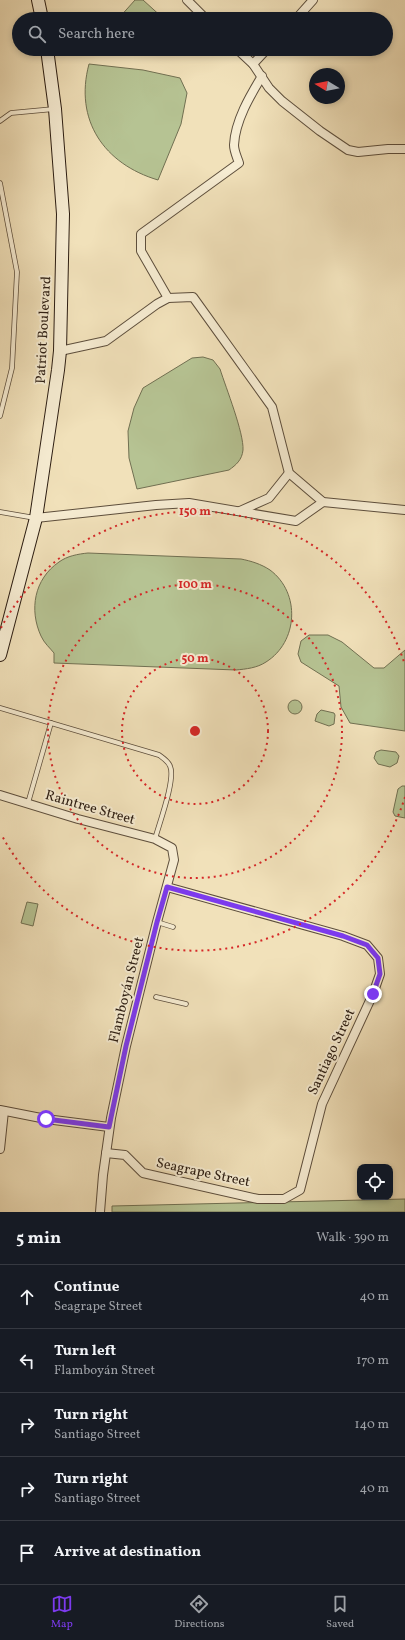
<!DOCTYPE html>
<meta charset="utf-8">
<style>
:root{--surface:#171b24;--page:#20242c;--text:#f1f3f6;--muted:#9ea1a6;--line:#363941;--accent:#7c3aed}
body{margin:0;font-family:Vollkorn,serif;background:var(--page);color:var(--text)}
.controls{position:absolute;right:12px;bottom:12px;display:grid;overflow:hidden;border-radius:8px;box-shadow:0 2px 6px #0003}
.controls button{width:36px;height:36px;display:grid;place-items:center;padding:0;border:0;border-bottom:1px solid var(--line);background:var(--surface);color:var(--text);font:20px sans-serif}
.compass{position:absolute;left:309px;top:68px;width:36px;height:36px;border-radius:50%;background:var(--surface);box-shadow:0 2px 6px #0003;rotate:280deg}
.stop{position:absolute;width:12px;height:12px;margin:-9px;border:3px solid #7c3aed;border-radius:50%;background:#fff}
.stop.end{background:#7c3aed;border-color:#fff;box-shadow:0 1px 4px #0008}
.list{margin:0;padding:0;list-style:none}
h2{display:flex;justify-content:space-between;align-items:center;height:52px;margin:0;padding:0 16px;font-size:17px}
h2 small{font-size:13px;font-weight:400;color:var(--muted)}
.list li{display:grid;grid-template-columns:26px 1fr auto;gap:12px;align-items:center;box-sizing:border-box;height:64px;padding:0 16px;border-top:1px solid var(--line)}
.list b{display:block;font-size:15px;white-space:nowrap}
.list p{margin:0;font-size:13px;white-space:nowrap;color:var(--muted)}
.list em{font-size:13px;font-style:normal;color:var(--muted)}
.icon{flex:none;width:22px;height:22px;fill:none;stroke:currentColor;stroke-width:2;stroke-linecap:round;stroke-linejoin:round}
.map{position:relative;flex:none;width:405px;height:1212px;overflow:hidden}
.search{position:absolute;background:var(--surface);box-shadow:0 2px 6px #0003;left:12px;right:12px;top:12px;height:44px;display:flex;align-items:center;gap:10px;box-sizing:border-box;padding:0 14px;border-radius:22px;color:var(--muted);font-size:15px}
.sheet{height:372px;background:var(--surface)}
nav{display:flex;justify-content:space-around;align-items:center;box-sizing:border-box;height:56px;border-top:1px solid var(--line);background:var(--surface);font-size:11px;color:var(--muted)}
nav a{display:grid;justify-items:center;gap:2px}
nav .on{color:var(--accent)}
.map>svg:first-child{display:block}
</style>
<div class="map">
<svg width="405" height="1212" viewBox="0 0 405 1212">
<rect width="100%" height="100%" fill="#f1e1ba"/>
<filter id="stains"><feTurbulence type="fractalNoise" baseFrequency=".005" numOctaves="4"/><feColorMatrix values="0 0 0 0 .2 0 0 0 0 .09 0 0 0 0 .02 0 0 0 .5 -.17"/></filter>
<radialGradient id="worn" r=".72"><stop offset=".6" stop-color="#630" stop-opacity="0"/><stop offset="1" stop-color="#630" stop-opacity=".3"/></radialGradient>
<!-- green -->
<g fill="#b6c393" stroke="#717052">
<path d="M135,0H143L164,19H118Z"/>
<path d="M89,64L143,70L180,78L187,93L181,124L158,180C104,164 74,120 89,64Z"/>
<path d="M203,357L213,360L220,369C226,388 244,433 243,450C242,460 236,465 229,470L137,489L129,458L128,431L134,408L143,388L192,358Z"/>
<path d="M88,553L241,559C251,561 261,564 270,570C301,593 298,642 266,662C257,668 246,669 236,670L54,663V653C50,648 44,643 41,636C29,610 34,579 59,562C67,556 78,554 88,553Z"/>
<path d="M309,635H328L342,642L374,668H384L405,650V731L350,723L341,707L339,686L301,662L298,654L301,641Z"/>
<circle cx="295" cy="707" r="7"/>
<path d="M321,710L334,713L335,715L334,724L329,726L315,721L317,714Z"/>
<path d="M381,750L396,752L399,756L397,763L390,767L378,764L374,758L376,752Z"/>
<path d="M402,786H405V818L395,816L393,812L398,789Z"/>
<path d="M27,902L38,904L33,926L21,923Z"/>
<path d="M405,1199V1212H112V1206Z"/>
</g>
<g fill="none" stroke-linecap="round" stroke-linejoin="round">
<defs>
<g id="lane">
<path d="M0,121L11,113L54,109"/>
<path d="M0,183L17,272L12,368L0,416"/>
<path d="M0,512L35,518"/>
<path d="M0,708L159,755C163,758 168,761 170,766C176,779 159,824 155,839"/>
<path d="M28,803L51,723"/>
<path d="M157,922L173,927"/>
<path d="M156,997L186,1004"/>
</g>
<g id="street">
<path d="M187,0L206,19"/>
<path d="M296,19L313,0"/>
<path d="M237,49L253,64L269,88L282,101L320,131L348,150L358,152L388,149H405"/>
<path d="M253,64L267,49"/>
<path d="M168,298L141,251V234L239,163C237,157 234,151 234,145C235,121 250,96 262,76"/>
<path d="M60,351L106,341L157,304L168,298L193,297L272,407L289,473L323,502L405,510"/>
<path d="M240,511L269,498L289,473"/>
<path d="M36,518L156,505L189,503L296,521L323,502"/>
<path d="M0,795L78,819L155,839L172,848L174,860L157,922L126,1046L111,1118L103,1175L100,1212"/>
<path d="M0,1110L46,1119L109,1127"/>
<path d="M0,1149L4,1111"/>
<path d="M106,1153L125,1155L143,1173L258,1199H284L300,1190L322,1104L373,994L380,974L378,958L367,945L343,936L167,887"/>
</g>
<g id="secondary">
<path d="M38,0L42,19"/>
<path d="M0,655L36,518L58,370L60,351L63,214L55,109L47,49"/>
</g>
</defs>
<!-- lane casing -->
<use href="#lane" stroke="#5d4e3c" stroke-width="5.5"/>
<!-- street casing -->
<use href="#street" stroke="#5d4e3c" stroke-width="10"/>
<!-- secondary casing -->
<use href="#secondary" stroke="#2c1d12" stroke-width="14"/>
<!-- lane -->
<use href="#lane" stroke="#f6ecd2" stroke-width="4"/>
<!-- street -->
<use href="#street" stroke="#f6ecd2" stroke-width="8"/>
<!-- secondary -->
<use href="#secondary" stroke="#f6ecd2" stroke-width="12"/>
</g>
<g fill="none" stroke-linecap="round" stroke-linejoin="round">
<!-- route -->
<path stroke="#7c3aed" stroke-width="5" d="M46,1119L109,1127L126,1046L157,922L167,887L343,936L367,945L378,958L380,974L373,994"/>
</g>
<!-- distance rings -->
<g fill="none" stroke="#d62828" stroke-width="2" stroke-dasharray="2 4">
<circle cx="195" cy="731" r="73"/>
<circle cx="195" cy="731" r="147"/>
<path d="M405 797A220 220 0 0 1 1 834M1 628A220 220 0 0 1 405 665"/>
</g>
<g text-anchor="middle" dominant-baseline="central" stroke-width="4" stroke-linejoin="round" paint-order="stroke">
<!-- street labels -->
<g font-size="14" fill="#2c1d12" stroke="#f6ecd2">
<text transform="translate(44 330) rotate(-87)">Patriot Boulevard</text>
<text transform="translate(90 808) rotate(16)">Raintree Street</text>
<text transform="translate(127 990) rotate(-76)">Flamboyán Street</text>
<text transform="translate(332 1052) rotate(-65)">Santiago Street</text>
<text transform="translate(203 1173) rotate(12)">Seagrape Street</text>
</g>
</g>
<circle cx="195" cy="731" r="6" fill="#d62828" stroke="#f6ecd2" stroke-width="2"/>
<g font-size="12" text-anchor="middle" font-weight="bold" fill="#d62828" stroke="#f6ecd2" stroke-width="4" stroke-linejoin="round" paint-order="stroke">
<text x="195" y="515">150 m</text>
<text x="195" y="588">100 m</text>
<text x="195" y="662">50 m</text>
</g>
<rect width="100%" height="100%" filter="url(#stains)"/>
<rect width="100%" height="100%" fill="url(#worn)"/>
</svg>
<div class="controls">
<button><svg class="icon" aria-label="locate" viewBox="0 0 24 24"><circle cx="12" cy="12" r="6"/><path d="M12 2v4M12 18v4M2 12h4M18 12h4"/></svg></button>
</div>
<svg class="compass" viewBox="-18 -18 36 36"><path d="M0-13l5 13h-10z" fill="#e53935"/><path d="M0 13l5-13h-10z" fill="#9ea1a6"/></svg>
<div class="stop" style="left:46px;top:1119px"></div>
<div class="stop end" style="left:373px;top:994px"></div>
<div class="search"><svg class="icon" aria-label="search" viewBox="0 0 24 24"><circle cx="10" cy="10" r="6"/><path d="M15 15l6 6"/></svg>Search here</div>
</div>
<section class="sheet">
<h2>5 min<small>Walk · 390 m</small></h2>
<ul class="list">
<li><svg class="icon" aria-label="ahead" viewBox="0 0 24 24"><path d="M12 20V5M6 11l6-6 6 6"/></svg><div><b>Continue</b><p>Seagrape Street</p></div><em>40 m</em></li>
<li><svg class="icon" aria-label="left" viewBox="0 0 24 24"><path d="M17 20v-9H6M10 6l-5 5 5 5"/></svg><div><b>Turn left</b><p>Flamboyán Street</p></div><em>170 m</em></li>
<li><svg class="icon" aria-label="right" viewBox="0 0 24 24"><path d="M7 20v-9h11M14 6l5 5-5 5"/></svg><div><b>Turn right</b><p>Santiago Street</p></div><em>140 m</em></li>
<li><svg class="icon" aria-label="right" viewBox="0 0 24 24"><path d="M7 20v-9h11M14 6l5 5-5 5"/></svg><div><b>Turn right</b><p>Santiago Street</p></div><em>40 m</em></li>
<li><svg class="icon" aria-label="arrive" viewBox="0 0 24 24"><path d="M6 21V4h12l-3 4 3 4H6"/></svg><div><b>Arrive at destination</b></div></li>
</ul>
</section>
<nav>
<a class="on"><svg class="icon" aria-label="map" viewBox="0 0 24 24"><path d="M3 6l6-2 6 2 6-2v14l-6 2-6-2-6 2zM9 4v14M15 6v14"/></svg>Map</a>
<a><svg class="icon" aria-label="directions" viewBox="0 0 24 24"><path d="M12 3l9 9-9 9-9-9zM9 14v-3h6M13 9l2 2-2 2"/></svg>Directions</a>
<a><svg class="icon" aria-label="saved" viewBox="0 0 24 24"><path d="M7 4h10v16l-5-4-5 4z"/></svg>Saved</a>
</nav>
